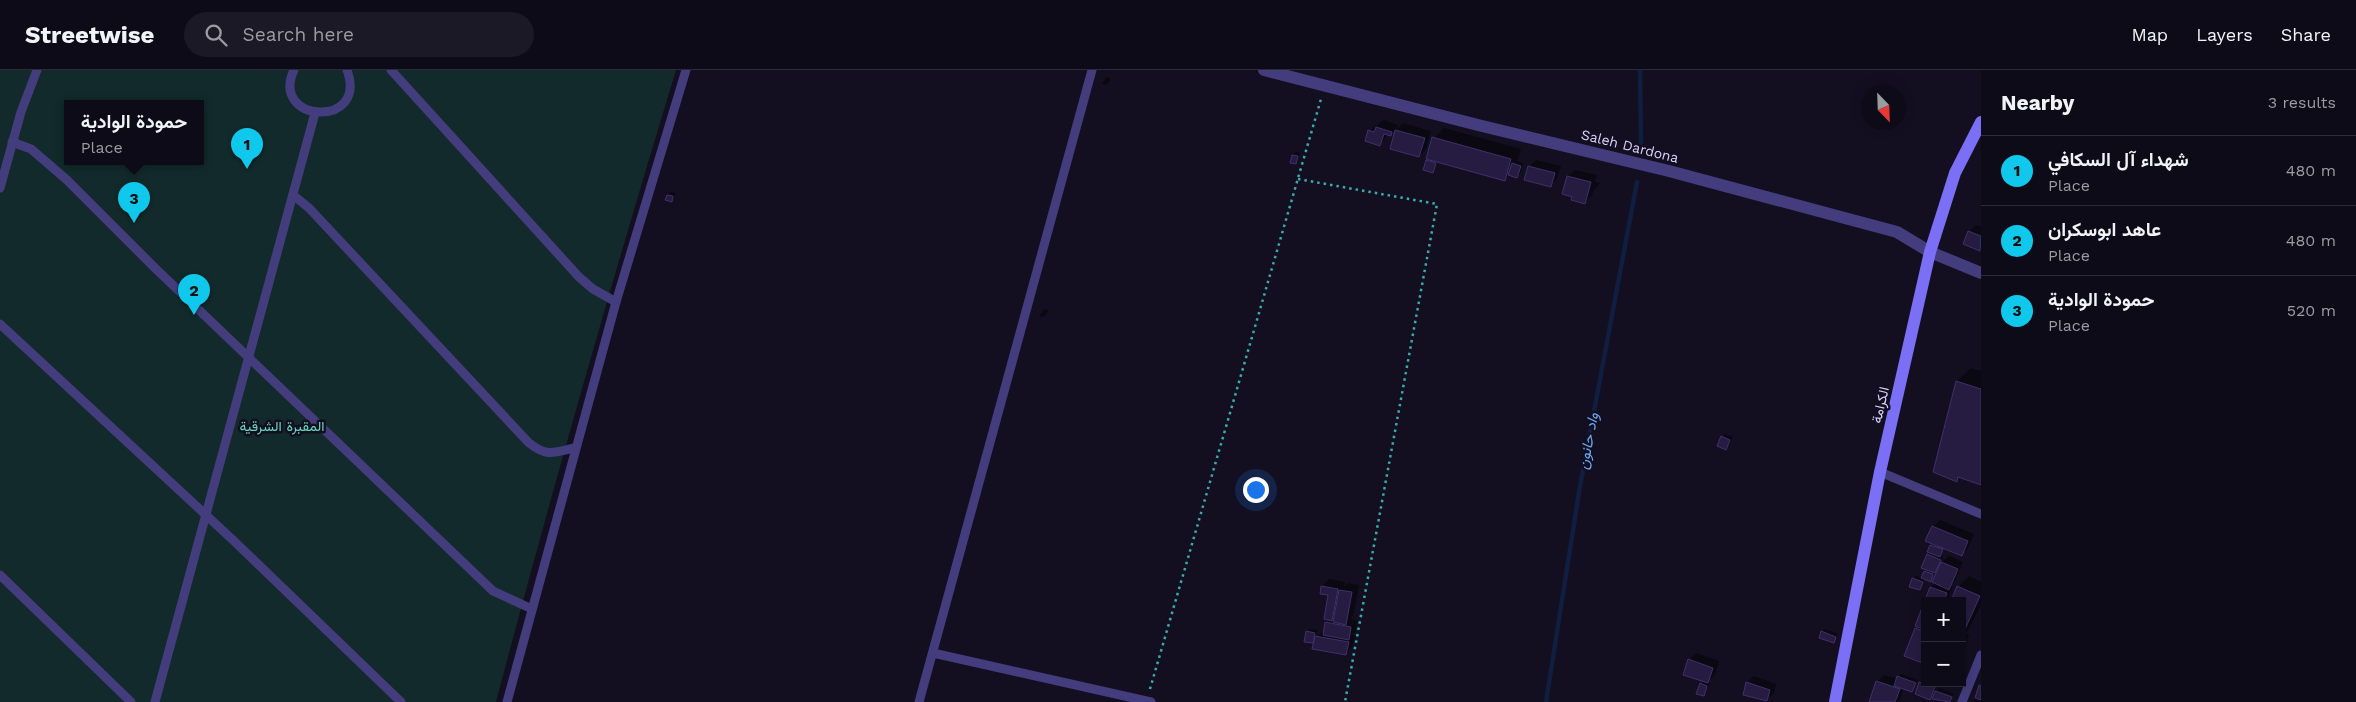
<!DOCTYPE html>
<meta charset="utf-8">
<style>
:root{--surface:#0e0b19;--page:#1c1926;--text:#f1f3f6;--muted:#9b9ba2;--line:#2e2b38;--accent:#10c8eb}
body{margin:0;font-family:"Work Sans",Vazirmatn,sans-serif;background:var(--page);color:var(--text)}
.controls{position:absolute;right:15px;bottom:15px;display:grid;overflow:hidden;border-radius:0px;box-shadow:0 2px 12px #0003}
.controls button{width:45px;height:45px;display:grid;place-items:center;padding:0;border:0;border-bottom:1px solid var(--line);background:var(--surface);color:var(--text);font:25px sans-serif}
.compass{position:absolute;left:1861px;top:15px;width:45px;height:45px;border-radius:50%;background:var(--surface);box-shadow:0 2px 12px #0003;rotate:157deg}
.you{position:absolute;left:1255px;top:419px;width:18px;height:18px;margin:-12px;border:4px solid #fff;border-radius:50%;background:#1a73e8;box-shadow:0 0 0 8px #1a73e833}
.badge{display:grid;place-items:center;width:32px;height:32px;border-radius:50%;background:var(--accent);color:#111;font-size:16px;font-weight:700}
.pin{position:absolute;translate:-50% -41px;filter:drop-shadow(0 1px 2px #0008)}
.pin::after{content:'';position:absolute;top:26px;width:18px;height:15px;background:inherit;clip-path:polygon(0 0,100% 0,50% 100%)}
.popup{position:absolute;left:64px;top:30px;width:140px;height:65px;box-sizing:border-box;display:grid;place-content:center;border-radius:0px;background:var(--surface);filter:drop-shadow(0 1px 4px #0005);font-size:16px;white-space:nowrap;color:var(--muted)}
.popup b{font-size:19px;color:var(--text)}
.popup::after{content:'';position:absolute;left:50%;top:100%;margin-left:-10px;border:10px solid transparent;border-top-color:var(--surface)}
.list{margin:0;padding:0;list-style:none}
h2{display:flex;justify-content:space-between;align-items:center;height:65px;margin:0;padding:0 20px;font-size:21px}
h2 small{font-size:16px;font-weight:400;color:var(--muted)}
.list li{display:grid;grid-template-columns:32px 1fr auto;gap:15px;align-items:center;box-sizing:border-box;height:70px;padding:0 20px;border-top:1px solid var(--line)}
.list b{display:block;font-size:19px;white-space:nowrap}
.list p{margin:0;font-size:16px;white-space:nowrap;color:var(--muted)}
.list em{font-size:16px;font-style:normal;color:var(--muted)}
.icon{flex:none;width:28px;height:28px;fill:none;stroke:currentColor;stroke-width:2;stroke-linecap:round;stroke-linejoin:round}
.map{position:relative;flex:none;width:1981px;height:632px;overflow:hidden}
header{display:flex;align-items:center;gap:30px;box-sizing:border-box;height:70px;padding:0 25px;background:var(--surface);border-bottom:1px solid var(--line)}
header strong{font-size:24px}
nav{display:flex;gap:28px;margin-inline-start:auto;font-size:18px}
.search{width:350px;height:45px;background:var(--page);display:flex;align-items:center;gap:12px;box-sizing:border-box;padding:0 18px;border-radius:28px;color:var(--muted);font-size:19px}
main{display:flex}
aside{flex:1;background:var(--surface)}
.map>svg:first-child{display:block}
</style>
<header>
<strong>Streetwise</strong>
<div class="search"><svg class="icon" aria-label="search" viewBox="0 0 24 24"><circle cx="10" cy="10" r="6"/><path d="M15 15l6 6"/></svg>Search here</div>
<nav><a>Map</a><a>Layers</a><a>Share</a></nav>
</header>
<main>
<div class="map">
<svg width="1981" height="632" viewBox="0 0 1981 632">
<rect width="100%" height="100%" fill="#130f21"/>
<!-- green -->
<path fill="#122a2b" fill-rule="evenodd" d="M0,0H676C612,210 552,420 496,632H0ZM68,34H200V92H68Z"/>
<!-- shadow -->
<g fill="#0007">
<path d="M1106,7L1111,8L1107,15L1102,14Z"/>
<path d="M1384,50L1398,55L1396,60L1403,53L1431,61L1426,79L1419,86L1391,78L1397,58L1390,65L1388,64L1380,75L1369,61Z"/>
<path d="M1444,58L1521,79L1517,91L1523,93L1520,104L1516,107L1510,104L1505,109L1438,91L1433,101L1427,91L1434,68Z"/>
<path d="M1296,82L1300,83L1295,93L1293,85Z"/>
<path d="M1536,90L1561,96L1557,109L1550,116L1529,97Z"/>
<path d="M1575,100L1597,105L1595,112L1600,113L1598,116L1594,119L1592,125L1585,132L1568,106Z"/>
<path d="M671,122L676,123L672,130L668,125Z"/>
<path d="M1976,155L1981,157L1980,179L1969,162Z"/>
<path d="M1044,239L1049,240L1044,247L1039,246Z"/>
<path d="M1971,298L1981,301V413L1961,406L1956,411L1934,402L1957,311Z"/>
<path d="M1725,364L1733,367L1726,379L1722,367Z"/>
<path d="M1940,450L1974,464L1968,478L1961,485L1944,478L1940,485L1943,487L1939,495L1949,486L1963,492L1955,511L1951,516H1953L1947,531H1926L1931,517L1936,513L1940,496L1930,510L1925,508L1919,519L1913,509L1916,506L1923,508L1928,499V485L1933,473V457Z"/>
<path d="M1969,506L1981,512V535L1966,564L1969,565L1962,583V531L1958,517Z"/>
<path d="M1329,509L1345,512L1344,517L1348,513L1359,515L1353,546L1350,549L1358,551L1355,562L1352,565L1355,566L1352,577L1346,584L1316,569L1312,572L1307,562L1310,559L1317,560L1316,567L1325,560L1326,553L1330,549L1329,524L1321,523L1322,516Z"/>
<path d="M1925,534V592L1916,559L1919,556Z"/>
<path d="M1825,559L1838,564L1833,572L1822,562Z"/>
<path d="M1696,583L1719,591L1715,605L1707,612L1710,613L1703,625L1701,614L1704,611L1689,590Z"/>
<path d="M1901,604L1918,610L1912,621L1904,618L1899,632H1870L1877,612L1884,605L1898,609Z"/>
<path d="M1754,606L1776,614L1774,623L1767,630L1747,613Z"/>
<path d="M1923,609L1925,613L1937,614L1934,623L1936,622L1952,628V631L1944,632L1933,628L1935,623L1930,628L1920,612Z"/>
<path d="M1981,615V632H1974L1980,616Z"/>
<path d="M1939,618L1954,624L1953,626L1937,620Z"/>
</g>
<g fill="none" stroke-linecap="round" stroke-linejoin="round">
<!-- stream -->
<g stroke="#0f1e41" stroke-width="4.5">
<path d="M1640,0L1641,74"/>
<path d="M1546,632L1580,416L1637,112"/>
</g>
</g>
<!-- building -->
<g fill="#261c41" stroke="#3f306b">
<path d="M1376,57L1392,62L1391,66L1384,64L1380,76L1365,71L1368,60L1374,62Z"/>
<path d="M1395,60L1425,68L1419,87L1390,79Z"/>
<path d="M1432,67L1511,89L1505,111L1426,89Z"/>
<path d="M1292,85L1298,86L1296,94L1290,93Z"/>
<path d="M1426,90L1436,93L1433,103L1423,100Z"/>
<path d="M1512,93L1521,96L1517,108L1508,105Z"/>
<path d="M1528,96L1555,103L1551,117L1524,110Z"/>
<path d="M1567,106L1591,112L1585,134L1571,130L1572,127L1562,124Z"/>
<path d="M667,125L673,126L672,132L665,130Z"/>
<path d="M1968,161L1981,166L1980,181L1963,174Z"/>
<path d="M1956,311L1981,319V415L1958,407L1957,412L1933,402Z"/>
<path d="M1721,366L1730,370L1726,380L1717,376Z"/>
<path d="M1932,456L1968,471L1962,486L1925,471Z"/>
<path d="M1930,475L1943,479L1940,487L1927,482Z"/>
<path d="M1927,484L1941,490L1935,503L1921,498Z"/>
<path d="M1941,492L1958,499L1949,520L1932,512Z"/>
<path d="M1924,501L1933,504L1931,512L1921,508Z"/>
<path d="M1912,508L1923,512L1920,520L1909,517Z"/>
<path d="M1321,516L1338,519L1332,551L1324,549L1328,525L1320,524Z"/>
<path d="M1957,516L1980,526L1962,566V531H1951Z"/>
<path d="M1930,517L1947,523L1944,531H1925V560L1915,556Z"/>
<path d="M1339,520L1352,522L1346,555L1333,552Z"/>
<path d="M1325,552L1351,557L1349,570L1323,565Z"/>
<path d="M1915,558L1925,562V594L1904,586Z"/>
<path d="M1306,561L1315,563L1313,573L1304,572Z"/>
<path d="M1821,561L1836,567L1834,573L1819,568Z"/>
<path d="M1315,566L1349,572L1346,585L1312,579Z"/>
<path d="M1688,589L1713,598L1708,613L1683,605Z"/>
<path d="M1897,606L1916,613L1912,622L1894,616Z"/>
<path d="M1876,611L1900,619L1895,632H1869Z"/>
<path d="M1746,612L1770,620L1767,631L1743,625Z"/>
<path d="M1919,612L1935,617L1930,630L1915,624Z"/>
<path d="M1700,613L1707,616L1704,626L1696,624Z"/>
<path d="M1979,615L1981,616V630L1975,628Z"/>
<path d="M1935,621L1952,627L1950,632L1932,629Z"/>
</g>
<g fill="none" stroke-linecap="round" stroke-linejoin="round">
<!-- path -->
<g stroke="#36acab" stroke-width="2.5" stroke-dasharray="2.5 4" stroke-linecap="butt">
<path d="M1298,109L1437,134L1345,632"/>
<path d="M1150,619L1321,29"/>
</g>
<!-- lane -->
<g stroke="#433d7d" stroke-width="9">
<path d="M294,0C269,53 369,59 347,0"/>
<path d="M391,0L579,207L593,219L616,232"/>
<path d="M12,72L31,79L67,110L156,199L493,521L532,539"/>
<path d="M0,118L21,42L37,0"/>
<path d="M293,125L309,138L529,373C547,387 553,383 574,378"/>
<path d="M0,254L234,471L401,632"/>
<path d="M1880,402L1981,444"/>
<path d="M0,505L131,632"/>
<path d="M933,583L1151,632"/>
<path d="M155,632L315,43"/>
<path d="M507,632L616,232L686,0"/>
<path d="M919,632L1092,0"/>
<path d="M1962,632L1981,585"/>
</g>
<!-- street -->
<path stroke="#433d7d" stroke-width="12" d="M1264,0L1478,55L1669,101L1897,162L1930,182L1981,203"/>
<!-- secondary -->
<path stroke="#7b70f5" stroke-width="12" d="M1835,632L1880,402L1930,182L1955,103L1981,52"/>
</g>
<g text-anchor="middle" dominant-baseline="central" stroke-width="5" stroke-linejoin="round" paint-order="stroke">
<!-- street labels -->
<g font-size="14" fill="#d9d2fc" stroke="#130f21">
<text transform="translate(1630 76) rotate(14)">Saleh Dardona</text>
<text transform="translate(1880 335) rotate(-77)">الكرامة</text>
</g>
<!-- park labels -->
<g font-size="14" fill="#63d7c1" stroke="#130f21">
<text x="282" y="356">المقبرة الشرقية</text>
</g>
<!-- water labels -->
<g font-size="15" font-style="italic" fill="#67abf5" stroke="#130f21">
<text transform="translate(1588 371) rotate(-79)">واد حانون</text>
</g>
</g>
</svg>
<div class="controls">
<button>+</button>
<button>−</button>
</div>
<svg class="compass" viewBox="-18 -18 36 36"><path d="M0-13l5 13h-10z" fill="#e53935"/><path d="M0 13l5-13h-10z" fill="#9b9ba2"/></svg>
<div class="you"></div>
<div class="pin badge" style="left:247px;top:99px">1</div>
<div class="pin badge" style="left:194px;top:245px">2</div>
<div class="pin badge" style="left:134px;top:153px">3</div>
<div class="popup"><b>حمودة الوادية</b>Place</div>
</div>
<aside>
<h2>Nearby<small>3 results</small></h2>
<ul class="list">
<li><span class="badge">1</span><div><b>شهداء آل السكافي</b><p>Place</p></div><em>480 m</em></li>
<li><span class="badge">2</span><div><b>عاهد ابوسكران</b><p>Place</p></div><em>480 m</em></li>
<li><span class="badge">3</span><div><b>حمودة الوادية</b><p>Place</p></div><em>520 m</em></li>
</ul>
</aside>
</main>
